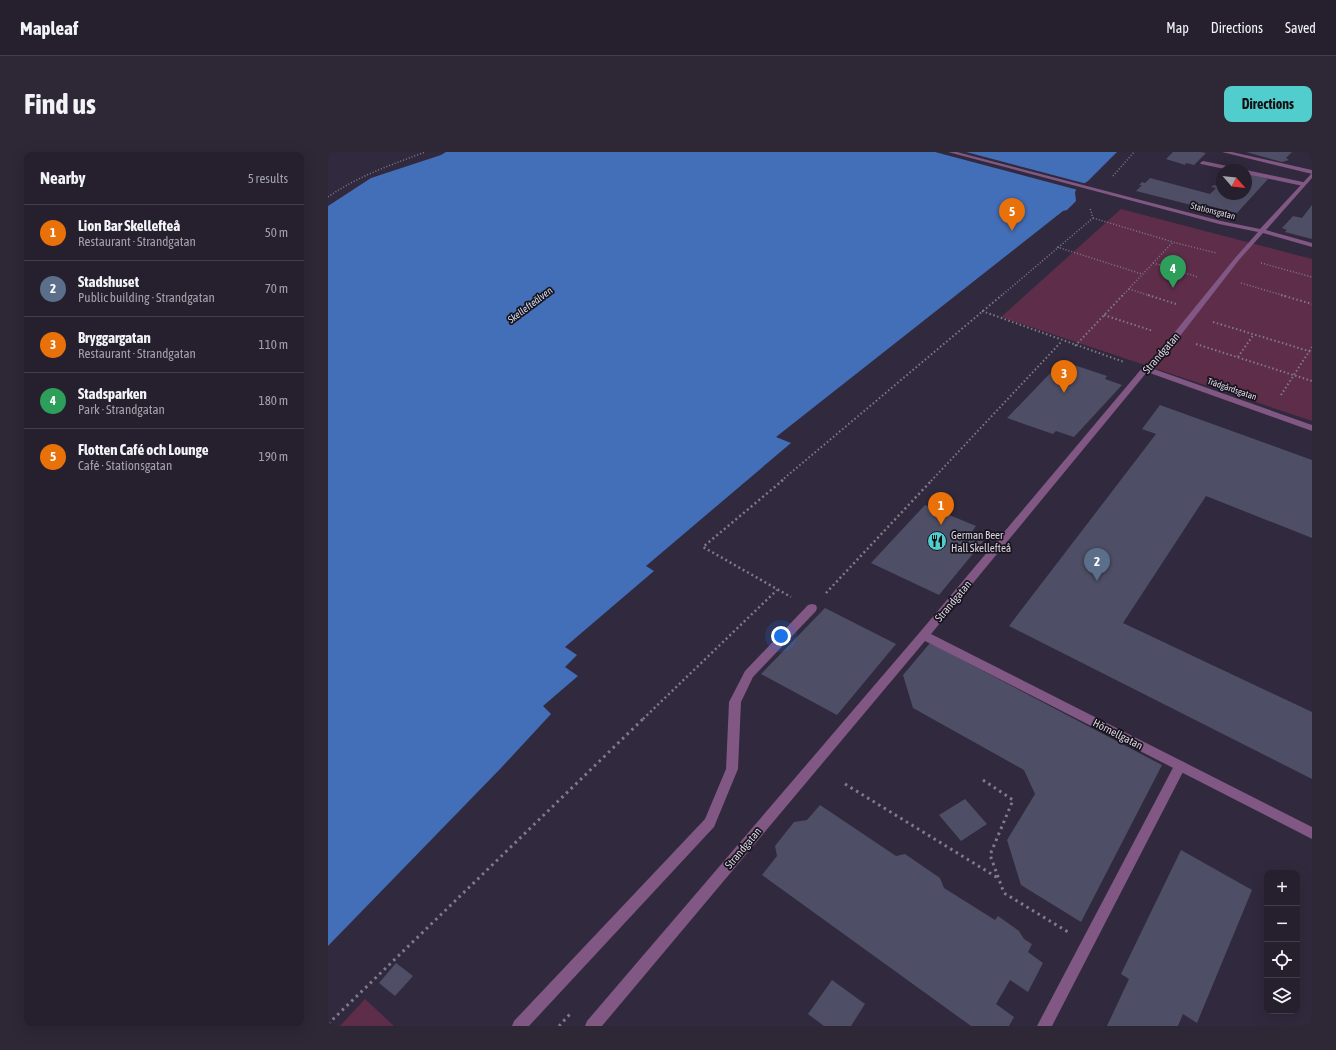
<!DOCTYPE html>
<meta charset="utf-8">
<style>
:root{--surface:#251f2e;--page:#2d2736;--text:#f1f3f6;--muted:#a3a2aa;--line:#423d4a;--accent:#52cdce}
body{margin:0;font-family:"Asap Condensed",sans-serif;background:var(--page);color:var(--text)}
.controls{position:absolute;right:12px;bottom:12px;display:grid;overflow:hidden;border-radius:8px;box-shadow:0 4px 16px #0002}
.controls button{width:36px;height:36px;display:grid;place-items:center;padding:0;border:0;border-bottom:1px solid var(--line);background:var(--surface);color:var(--text);font:20px sans-serif}
.compass{position:absolute;left:888px;top:12px;width:36px;height:36px;border-radius:50%;background:var(--surface);box-shadow:0 4px 16px #0002;rotate:118deg}
.you{position:absolute;left:453px;top:484px;width:14px;height:14px;margin:-10px;border:3px solid #fff;border-radius:50%;background:#1a73e8;box-shadow:0 0 0 6px #1a73e833}
.badge{display:grid;place-items:center;width:26px;height:26px;border-radius:50%;background:var(--accent);color:#fff;font-size:13px;font-weight:700}
.pin{position:absolute;translate:-50% -33px;filter:drop-shadow(0 1px 2px #0008)}
.pin::after{content:'';position:absolute;top:21px;width:14px;height:12px;background:inherit;clip-path:polygon(0 0,100% 0,50% 100%)}
.list{margin:0;padding:0;list-style:none}
h2{display:flex;justify-content:space-between;align-items:center;height:52px;margin:0;padding:0 16px;font-size:17px}
h2 small{font-size:13px;font-weight:400;color:var(--muted)}
.list li{display:grid;grid-template-columns:26px 1fr auto;gap:12px;align-items:center;box-sizing:border-box;height:56px;padding:0 16px;border-top:1px solid var(--line)}
.list b{display:block;font-size:15px;white-space:nowrap}
.list p{margin:0;font-size:13px;white-space:nowrap;color:var(--muted)}
.list em{font-size:13px;font-style:normal;color:var(--muted)}
.icon{flex:none;width:22px;height:22px;fill:none;stroke:currentColor;stroke-width:2;stroke-linecap:round;stroke-linejoin:round}
.map{position:relative;flex:none;width:984px;height:874px;overflow:hidden;border-radius:8px}
header{display:flex;align-items:center;gap:24px;box-sizing:border-box;height:56px;padding:0 20px;background:var(--surface);border-bottom:1px solid var(--line)}
header strong{font-size:19px}
nav{display:flex;gap:22px;margin-inline-start:auto;font-size:14px}
.intro{display:flex;align-items:center;justify-content:space-between;box-sizing:border-box;height:96px;padding:0 24px}
h1{margin:0;font-size:28px}
.button{padding:10px 18px;border-radius:8px;background:var(--accent);color:#111;font-size:14px;font-weight:700}
main{display:flex;gap:24px;padding:0 24px}
aside{flex:1;background:var(--surface);border-radius:8px;box-shadow:0 4px 16px #0002}
.map>svg:first-child{display:block}
</style>
<header>
<strong>Mapleaf</strong>
<nav><a>Map</a><a>Directions</a><a>Saved</a></nav>
</header>
<div class="intro"><h1>Find us</h1><a class="button">Directions</a></div>
<main>
<aside>
<h2>Nearby<small>5 results</small></h2>
<ul class="list">
<li><span class="badge" style="background:#e8710a">1</span><div><b>Lion Bar Skellefteå</b><p>Restaurant · Strandgatan</p></div><em>50 m</em></li>
<li><span class="badge" style="background:#5c6f8a">2</span><div><b>Stadshuset</b><p>Public building · Strandgatan</p></div><em>70 m</em></li>
<li><span class="badge" style="background:#e8710a">3</span><div><b>Bryggargatan</b><p>Restaurant · Strandgatan</p></div><em>110 m</em></li>
<li><span class="badge" style="background:#2e9e5b">4</span><div><b>Stadsparken</b><p>Park · Strandgatan</p></div><em>180 m</em></li>
<li><span class="badge" style="background:#e8710a">5</span><div><b>Flotten Café och Lounge</b><p>Café · Stationsgatan</p></div><em>190 m</em></li>
</ul>
</aside>
<div class="map">
<svg width="984" height="874" viewBox="0 0 984 874">
<rect width="100%" height="100%" fill="#31293d"/>
<!-- green -->
<g fill="#5e2d49">
<path d="M793,57L984,107V269L673,165Z"/>
<path d="M37,847L66,874H12Z"/>
</g>
<!-- water -->
<path fill="#436eb8" d="M118,0H789L760,29L749,36L747,40L748,49L739,58L735,59L448,285L463,291L318,414L326,419L237,495L249,503L237,515L250,524L215,554L223,562L173,616L0,794V54L43,26L113,3Z"/>
<!-- pier -->
<path fill="#31293d" d="M607,0H638L759,32L750,38Z"/>
<!-- building -->
<g fill="#4e4f66">
<path d="M845,0H873L878,1L866,13L858,11L857,13L838,7Z"/>
<path d="M918,0H964L958,6L961,8L954,10Z"/>
<path d="M918,21L940,27L909,61L878,53L875,56L808,39L814,33H811L814,30L817,31L822,26L882,42L888,36L883,35L886,33L890,34L894,30V42H918Z"/>
<path d="M984,53V87L957,80L959,78L954,76L965,64L974,66Z"/>
<path d="M734,209L779,224L777,227L794,233L746,285L728,279L725,282L679,266Z"/>
<path d="M832,253L984,308V386L878,344L795,471L984,560V627L681,474L828,282L814,277Z"/>
<path d="M597,353L648,374L643,381L657,387L611,443L543,411Z"/>
<path d="M497,456L568,492L509,563L433,522Z"/>
<path d="M602,491L834,613L753,770L693,733L679,688L707,642L696,618L585,556L575,523Z"/>
<path d="M637,647L659,672L633,689L611,663Z"/>
<path d="M492,653L568,704L577,702L612,726L616,736L667,768L670,764L691,779L696,787L704,792L700,800L715,811L700,840L682,828L668,852L686,865L681,874H643L434,723L449,704L447,694L466,670L479,668Z"/>
<path d="M853,698L924,738L869,871L855,862L850,874H779L801,827L793,822Z"/>
<path d="M68,811L85,824L67,844L51,831Z"/>
<path d="M504,828L537,852L523,874H496L480,862Z"/>
</g>
<g fill="none" stroke-linecap="round" stroke-linejoin="round">
<!-- path-far3 -->
<g stroke="#817a8b" stroke-width="1.5" stroke-dasharray="1 2" stroke-linecap="butt">
<path d="M785,24L806,0"/>
<path d="M0,45C30,24 63,13 97,0"/>
<path d="M765,66L845,90"/>
<path d="M729,95L814,122"/>
<path d="M825,111L870,125"/>
<path d="M933,111L984,125"/>
<path d="M913,131L957,144"/>
<path d="M801,137L823,144"/>
<path d="M673,144L765,66L762,56"/>
<path d="M794,144L845,90L888,101"/>
</g>
<!-- path-far2 -->
<g stroke="#817a8b" stroke-width="2" stroke-dasharray="1.5 2.5" stroke-linecap="butt">
<path d="M820,143L848,152"/>
<path d="M953,143L984,152"/>
<path d="M654,159L796,210"/>
<path d="M776,163L825,179"/>
<path d="M885,170L984,200"/>
<path d="M868,192L984,229"/>
<path d="M747,194L795,143"/>
<path d="M910,205L926,182"/>
<path d="M953,243L984,195"/>
<path d="M453,329L674,143"/>
<path d="M603,329L734,189"/>
</g>
<!-- path-far1 -->
<g stroke="#817a8b" stroke-width="2.5" stroke-dasharray="2 3" stroke-linecap="butt">
<path d="M455,328L375,395L463,445"/>
<path d="M498,441L604,328"/>
<path d="M315,567L449,438"/>
</g>
<!-- path -->
<g stroke="#817a8b" stroke-width="3" stroke-dasharray="2.5 4" stroke-linecap="butt">
<path d="M655,628L685,648L662,703L676,741L740,780"/>
<path d="M517,632L670,726"/>
<path d="M0,872L316,566"/>
<path d="M231,874L242,862"/>
</g>
<!-- lane -->
<g fill="#815783" fill-rule="evenodd">
<path d="M0,0H5L0,3Z"/>
<path d="M894,0H904L984,18V22Z"/>
<path d="M875,9L909,16L912,18H901L873,12L872,11Z"/>
<path d="M918,18L975,30L978,32L975,34L918,22Z"/>
<path d="M484,452L488,453L489,456L488,459L425,525L413,550L410,617L386,675L201,874H184L186,869L377,667L398,617L401,550L417,519L480,453Z"/>
<path d="M852,609L856,610L858,614L856,618L724,874H709L848,610Z"/>
</g>
<!-- street -->
<path fill="#815783" fill-rule="evenodd" d="M620,0H629L893,69L932,77L984,21V26L938,78L984,91V95L935,81L911,108L835,206L823,216L984,273V279L819,220L603,482L984,675V687L597,489L274,874H257L259,869L592,480L815,215L829,202L907,106L930,80L891,72Z"/>
</g>
<!-- icons -->
<defs>
<symbol id="restaurant-disc" viewBox="-11 -11 22 22"><circle r="9.5" fill="#52cdce" stroke="#18141d"/><path d="M-5-6h1v4h1v-4h1v4h1v-4h1v5L-1.5 .5V6h-2V.5L-5-1ZM5-6V6H3V1.5H1.5Q1.5-4 5-6Z" fill="#111"/></symbol>
</defs>
<g fill-rule="evenodd">
<use href="#restaurant-disc" x="598" y="378" width="22" height="22"/>
</g>
<g text-anchor="middle" dominant-baseline="central" stroke-width="3.5" stroke-linejoin="round" paint-order="stroke">
<!-- far-street labels -->
<g font-size="9" fill="#dbd6e3" stroke="#18141d">
<text transform="translate(885 59) rotate(14)">Stationsgatan</text>
<text transform="translate(904 237) rotate(19)">Trädgårdsgatan</text>
</g>
<!-- far-water labels -->
<g font-size="10" font-style="italic" fill="#d3dff4" stroke="#18141d">
<text transform="translate(202 153) rotate(-37)">Skellefteälven</text>
</g>
<!-- street labels -->
<g font-size="11" fill="#dbd6e3" stroke="#18141d">
<text transform="translate(833 201) rotate(-49)">Strandgatan</text>
<text transform="translate(625 449) rotate(-50)">Strandgatan</text>
<text transform="translate(790 582) rotate(27)">Hörnellgatan</text>
<text transform="translate(415 696) rotate(-50)">Strandgatan</text>
</g>
<!-- poi labels -->
<g font-size="11" fill="#dbd6e3" stroke="#18141d" text-anchor="start">
<text x="623" y="383">German Beer<tspan x="623" dy="13">Hall Skellefteå</tspan></text>
</g>
</g>
</svg>
<div class="controls">
<button>+</button>
<button>−</button>
<button><svg class="icon" aria-label="locate" viewBox="0 0 24 24"><circle cx="12" cy="12" r="6"/><path d="M12 2v4M12 18v4M2 12h4M18 12h4"/></svg></button>
<button><svg class="icon" aria-label="layers" viewBox="0 0 24 24"><path d="M12 4l9 5-9 5-9-5zM3 14l9 5 9-5"/></svg></button>
</div>
<svg class="compass" viewBox="-18 -18 36 36"><path d="M0-13l5 13h-10z" fill="#e53935"/><path d="M0 13l5-13h-10z" fill="#a3a2aa"/></svg>
<div class="you"></div>
<div class="pin badge" style="left:613px;top:373px;background:#e8710a">1</div>
<div class="pin badge" style="left:769px;top:429px;background:#5c6f8a">2</div>
<div class="pin badge" style="left:736px;top:241px;background:#e8710a">3</div>
<div class="pin badge" style="left:845px;top:136px;background:#2e9e5b">4</div>
<div class="pin badge" style="left:684px;top:79px;background:#e8710a">5</div>
</div>
</main>
